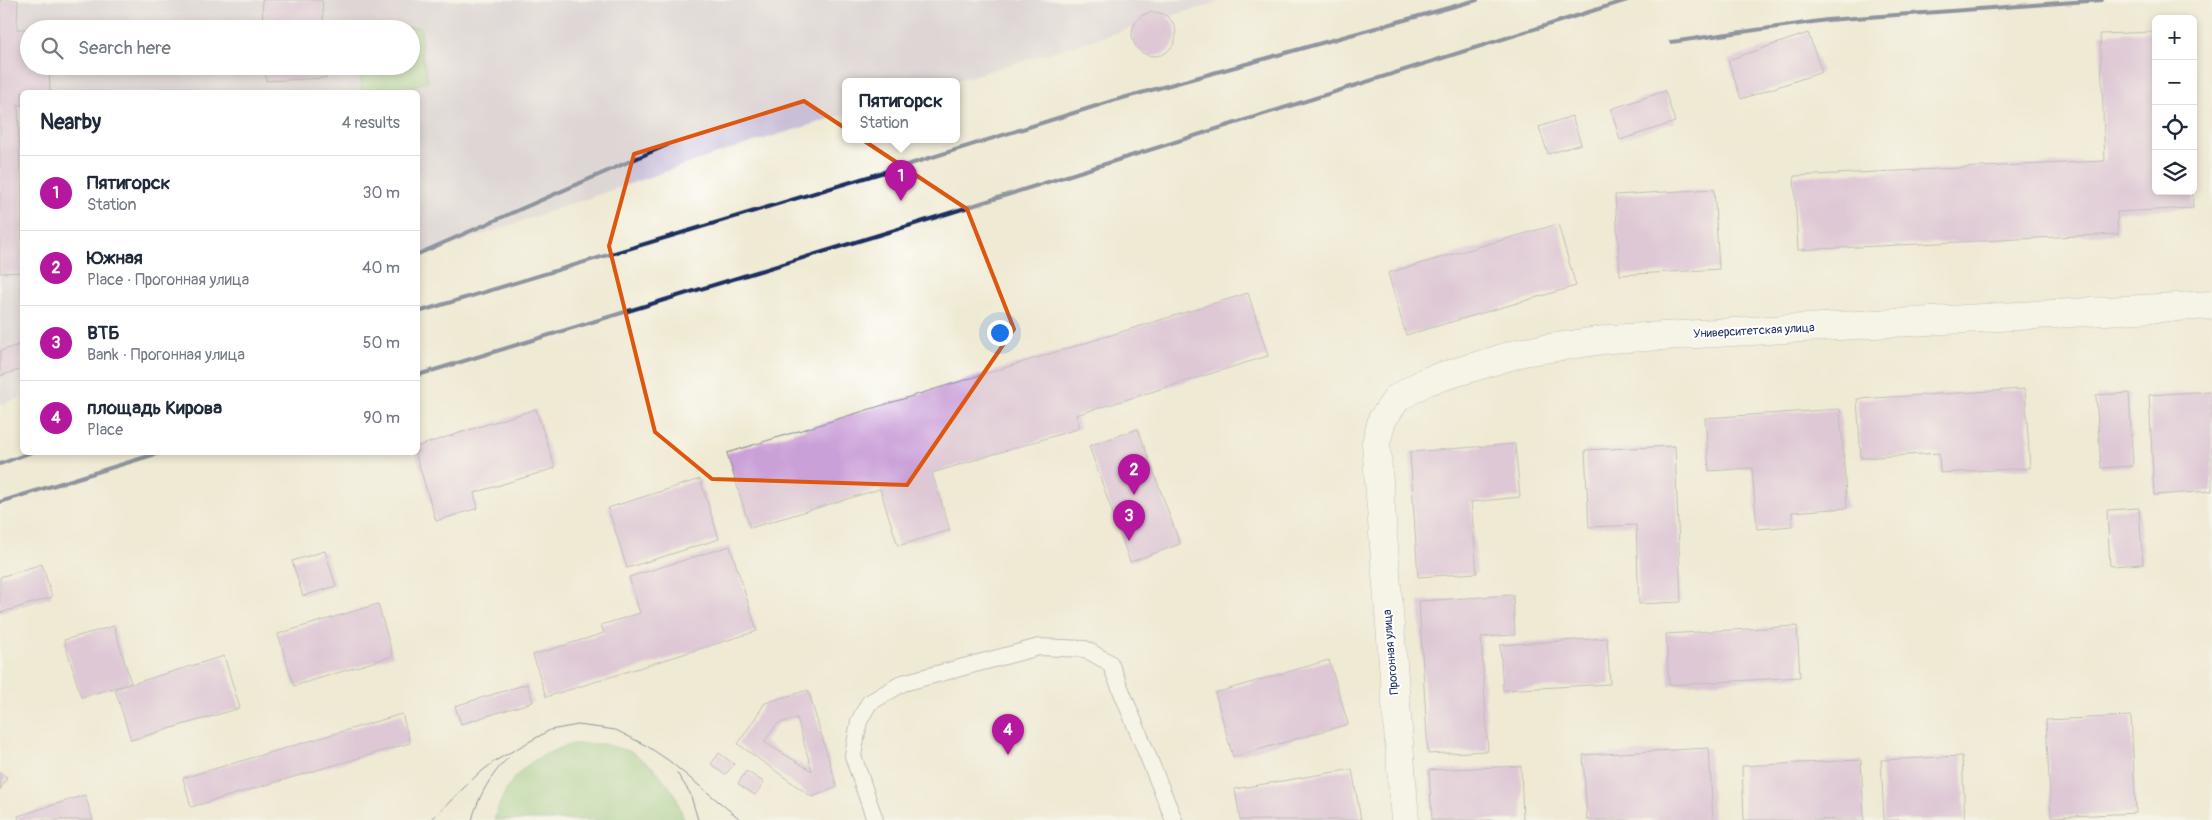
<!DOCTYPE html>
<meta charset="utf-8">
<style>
:root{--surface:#fff;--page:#f6f6f7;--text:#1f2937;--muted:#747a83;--line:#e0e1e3;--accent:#b5179e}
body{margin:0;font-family:Pangolin,sans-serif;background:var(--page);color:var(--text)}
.controls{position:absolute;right:15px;top:15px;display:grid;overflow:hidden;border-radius:8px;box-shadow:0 2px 8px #0003}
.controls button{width:45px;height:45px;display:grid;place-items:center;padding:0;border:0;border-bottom:1px solid var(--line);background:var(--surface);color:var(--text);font:25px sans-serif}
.you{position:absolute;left:999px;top:332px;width:18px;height:18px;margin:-12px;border:4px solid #fff;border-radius:50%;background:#1a73e8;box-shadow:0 0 0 8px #1a73e833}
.badge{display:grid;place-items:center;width:32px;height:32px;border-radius:50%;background:var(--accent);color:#fff;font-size:16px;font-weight:700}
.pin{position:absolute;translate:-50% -41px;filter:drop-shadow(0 1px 2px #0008)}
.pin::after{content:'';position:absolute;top:26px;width:18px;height:15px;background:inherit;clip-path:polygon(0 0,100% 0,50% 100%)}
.popup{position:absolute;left:842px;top:78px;width:118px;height:65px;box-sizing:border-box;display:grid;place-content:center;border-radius:8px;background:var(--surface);filter:drop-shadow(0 1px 4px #0005);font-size:16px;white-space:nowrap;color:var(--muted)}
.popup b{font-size:19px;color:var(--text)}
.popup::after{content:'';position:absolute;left:50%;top:100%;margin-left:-10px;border:10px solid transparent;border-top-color:var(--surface)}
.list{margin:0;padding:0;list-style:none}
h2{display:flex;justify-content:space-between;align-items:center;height:65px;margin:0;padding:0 20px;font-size:21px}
h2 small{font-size:16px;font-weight:400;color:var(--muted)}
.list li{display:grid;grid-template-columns:32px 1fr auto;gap:15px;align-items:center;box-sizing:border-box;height:75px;padding:0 20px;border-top:1px solid var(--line)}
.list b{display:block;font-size:19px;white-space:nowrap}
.list p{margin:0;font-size:16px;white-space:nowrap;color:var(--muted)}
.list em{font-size:16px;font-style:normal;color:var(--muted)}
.icon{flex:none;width:28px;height:28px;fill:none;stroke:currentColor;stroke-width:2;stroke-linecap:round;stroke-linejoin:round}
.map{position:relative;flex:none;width:2212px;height:820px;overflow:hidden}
.search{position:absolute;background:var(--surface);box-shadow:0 2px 8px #0003;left:20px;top:20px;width:400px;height:55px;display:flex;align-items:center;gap:12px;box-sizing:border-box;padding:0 18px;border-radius:28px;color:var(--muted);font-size:19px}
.panel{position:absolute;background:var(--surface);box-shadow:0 2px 8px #0003;left:20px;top:90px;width:400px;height:365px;border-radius:8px}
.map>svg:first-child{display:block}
</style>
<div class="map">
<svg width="2212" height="820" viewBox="0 0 2212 820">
<rect width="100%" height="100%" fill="#fff"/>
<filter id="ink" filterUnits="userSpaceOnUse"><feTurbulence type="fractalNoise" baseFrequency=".02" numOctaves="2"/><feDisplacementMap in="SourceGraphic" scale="10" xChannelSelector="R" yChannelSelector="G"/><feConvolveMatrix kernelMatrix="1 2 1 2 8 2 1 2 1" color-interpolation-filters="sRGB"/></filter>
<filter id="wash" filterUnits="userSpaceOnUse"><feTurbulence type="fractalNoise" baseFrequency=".0096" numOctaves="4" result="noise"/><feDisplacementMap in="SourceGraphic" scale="20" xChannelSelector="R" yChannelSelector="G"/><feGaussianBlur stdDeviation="1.12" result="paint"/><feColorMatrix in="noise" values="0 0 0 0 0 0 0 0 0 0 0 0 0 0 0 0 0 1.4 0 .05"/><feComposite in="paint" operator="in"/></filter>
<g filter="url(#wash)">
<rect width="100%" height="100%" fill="#efead3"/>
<!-- industrial -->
<path fill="#c9bfd7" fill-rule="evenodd" d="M0,0H1225L952,82H846V114L725,151L418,257V92H22V397L0,405ZM29,29H411V66H29Z"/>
<!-- green -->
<g fill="#8bc77c" stroke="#537b6d">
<path d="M421,27L422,55L428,81L396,92H362L360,66H411V29H358Z"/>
<path d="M572,744H603L632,752L656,770L675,794L684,820H494C508,774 527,759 572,744Z"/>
</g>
<g id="blocks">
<!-- building -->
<g fill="#caa0d8" fill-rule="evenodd">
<path d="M0,0H18L17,29H29V66H49L50,92H22V105H18L20,173H22V272L0,273Z"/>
<path d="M262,0H322L324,29H263Z"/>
<circle cx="1154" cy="34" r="22"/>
<path d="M2156,32V191H2192L2193,208L2117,212L2118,234L1798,250L1794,176L2105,161L2100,34Z"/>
<path d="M1808,33L1822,72L1741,99L1728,60Z"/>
<path d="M265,66H326V78L266,81Z"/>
<path d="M1665,91L1675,122L1620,140L1611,109Z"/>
<path d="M1572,116L1581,144L1548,154L1539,127Z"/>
<path d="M1714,189L1719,269L1620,275L1615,195Z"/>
<path d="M1558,224L1576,286L1406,335L1388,273Z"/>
<path d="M1248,293L1268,356L1076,415L1080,428L932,473L950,530L898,546L880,489L750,528L727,453Z"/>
<path d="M22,344V369L0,376V351Z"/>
<path d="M2025,389L2030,468L1940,473L1939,453L1861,458L1857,399Z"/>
<path d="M2212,391V491L2154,495L2149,395Z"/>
<path d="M2129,393L2133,466L2101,468L2096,395Z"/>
<path d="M536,409L555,468L474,493L478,508L436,521L415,452H418V446Z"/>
<path d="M1840,409L1847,508L1792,512V526L1757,529L1752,468L1709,471L1705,418Z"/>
<path d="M1138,429L1180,544L1130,562L1089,446Z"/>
<path d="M1515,444L1520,497L1471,502L1477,573L1418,577L1410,452Z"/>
<path d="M1675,446L1681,602L1639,604L1636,525L1589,527L1585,450Z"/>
<path d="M700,479L719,539L627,568L608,508Z"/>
<path d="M2139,508L2143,564L2110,566L2107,510Z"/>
<path d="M730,546L757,631L546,697L533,655L604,633L601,625L640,613L629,577Z"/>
<path d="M325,551L336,586L303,596L292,561Z"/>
<path d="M42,564L52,597L0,613V577Z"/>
<path d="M1513,595L1515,635L1481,637L1488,751L1428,754L1419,601Z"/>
<path d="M378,604L393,656L294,686L278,634Z"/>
<path d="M114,626L131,683L81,697L64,640Z"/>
<path d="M1797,626L1800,677L1669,685L1666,634Z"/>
<path d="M1607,638L1610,684L1503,690L1500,645Z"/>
<path d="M224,656L240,708L131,740L115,689Z"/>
<path d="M1329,660L1348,724L1233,757L1215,693Z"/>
<path d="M527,684L533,702L461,724L455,706Z"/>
<path d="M808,690L837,787L812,797L738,744L765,703ZM797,718L812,771L764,742L777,724Z"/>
<path d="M402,714L410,743L191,807L183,778Z"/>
<path d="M2131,716L2136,813L2051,817L2046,720Z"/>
<path d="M1709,748L1713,820H1587L1583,755Z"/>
<path d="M719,753L734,764L725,775L711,764Z"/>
<path d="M1962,756L1965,820H1884L1881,760Z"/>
<path d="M1861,760L1864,820H1744L1742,766Z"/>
<path d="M1521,766L1523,820H1432L1429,770Z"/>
<path d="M1352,769L1361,820H1240L1235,789Z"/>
<path d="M746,771L764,782L755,795L738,784Z"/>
<path d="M0,773L7,777L0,790Z"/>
<path d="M85,795L93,820H19L18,816Z"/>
</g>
</g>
</g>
<g filter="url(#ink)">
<use href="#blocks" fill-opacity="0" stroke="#858c98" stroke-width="1"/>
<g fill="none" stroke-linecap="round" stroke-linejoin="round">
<defs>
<path id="lane" d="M875,820L853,756L859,721L869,703L903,683L1039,647L1085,649L1110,663L1174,820"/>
<path id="street" d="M1405,820L1376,443L1382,420L1397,398L1427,381L1523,352L1610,339L2212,305"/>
</defs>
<!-- lane casing -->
<use href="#lane" stroke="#858c98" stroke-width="18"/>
<!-- street casing -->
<use href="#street" stroke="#858c98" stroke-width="29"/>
<!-- lane -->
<use href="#lane" stroke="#fff" stroke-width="16"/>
<!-- street -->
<use href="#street" stroke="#fff" stroke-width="28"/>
<!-- tram -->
<g stroke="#1b2f5e" stroke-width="1">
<path d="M677,773L690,793L698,820"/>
<path d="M431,820L477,775L495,761L550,730L578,725L616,730L647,746L668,760L741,820"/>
<path d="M472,820C478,797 491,774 508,758"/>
</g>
<!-- rail -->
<g stroke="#1b2f5e" stroke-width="4">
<path d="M1671,42L1827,20L2102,0"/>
<path d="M418,254L667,145"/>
<path d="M418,312L891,170L1112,101L1477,0"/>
<path d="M418,375L908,226L1627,0"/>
<path d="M0,464L32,452"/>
<path d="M0,502L162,452"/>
</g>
</g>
</g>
<!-- marked area -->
<path d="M0 0H2212V820H0ZM804,101L967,209L1014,329L907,485L712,479L655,432L609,246L634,154Z" fill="#efead3" fill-opacity=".55" fill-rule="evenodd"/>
<path fill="none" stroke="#de5710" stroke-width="4" stroke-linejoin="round" d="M804,101L967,209L1014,329L907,485L712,479L655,432L609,246L634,154Z"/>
<g text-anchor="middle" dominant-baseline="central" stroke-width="4" stroke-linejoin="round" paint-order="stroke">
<!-- street labels -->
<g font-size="12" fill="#1b2f5e" stroke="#fff">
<text transform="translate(1754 331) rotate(-3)">Университетская улица</text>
<text transform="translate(1391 652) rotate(-95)">Прогонная улица</text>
</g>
</g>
</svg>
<div class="controls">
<button>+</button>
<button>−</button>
<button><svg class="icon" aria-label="locate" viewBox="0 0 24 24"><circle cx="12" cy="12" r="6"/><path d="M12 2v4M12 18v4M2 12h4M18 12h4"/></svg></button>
<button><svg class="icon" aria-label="layers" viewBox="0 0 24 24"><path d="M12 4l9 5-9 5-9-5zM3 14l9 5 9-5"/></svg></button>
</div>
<div class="you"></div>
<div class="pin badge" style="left:901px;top:201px">1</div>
<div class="popup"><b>Пятигорск</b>Station</div>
<div class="pin badge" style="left:1134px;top:495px">2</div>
<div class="pin badge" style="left:1129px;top:541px">3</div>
<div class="pin badge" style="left:1008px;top:755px">4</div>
<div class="search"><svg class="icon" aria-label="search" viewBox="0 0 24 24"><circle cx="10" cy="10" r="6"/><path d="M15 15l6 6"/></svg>Search here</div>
<section class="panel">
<h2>Nearby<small>4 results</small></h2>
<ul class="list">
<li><span class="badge">1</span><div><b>Пятигорск</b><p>Station</p></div><em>30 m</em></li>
<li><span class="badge">2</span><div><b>Южная</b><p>Place · Прогонная улица</p></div><em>40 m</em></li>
<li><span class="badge">3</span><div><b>ВТБ</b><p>Bank · Прогонная улица</p></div><em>50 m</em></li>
<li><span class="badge">4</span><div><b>площадь Кирова</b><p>Place</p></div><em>90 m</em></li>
</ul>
</section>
</div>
